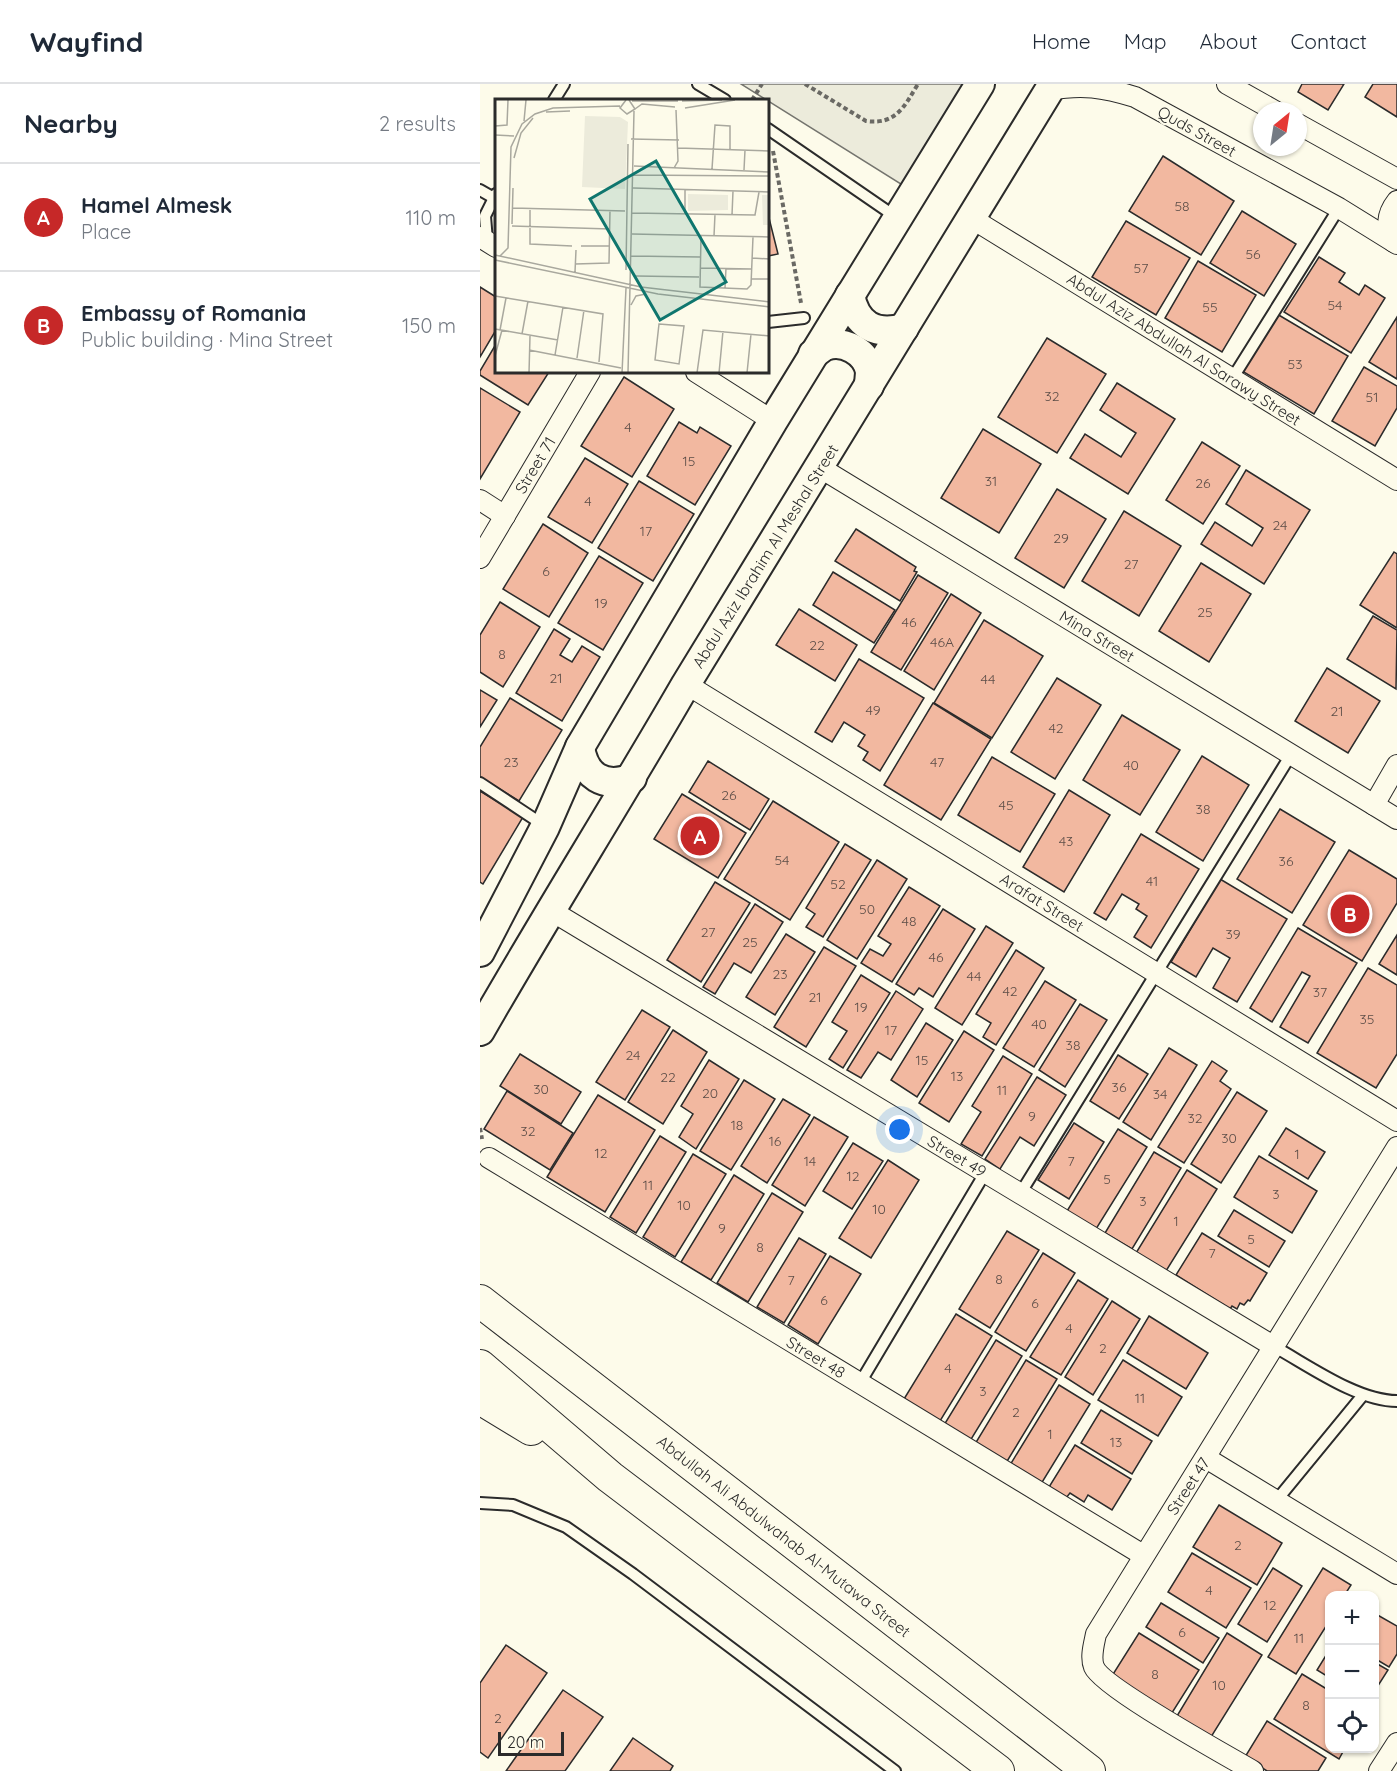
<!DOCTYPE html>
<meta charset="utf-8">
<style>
:root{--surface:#fff;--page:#f2f2f3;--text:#1f2937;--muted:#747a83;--line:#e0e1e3;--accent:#c62828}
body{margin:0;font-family:Quicksand,sans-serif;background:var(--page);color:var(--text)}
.controls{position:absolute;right:18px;bottom:18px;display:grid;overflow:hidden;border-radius:12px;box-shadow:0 2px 4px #0004}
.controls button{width:54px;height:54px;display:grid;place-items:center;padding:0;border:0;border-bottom:2px solid var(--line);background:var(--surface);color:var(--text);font:30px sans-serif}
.compass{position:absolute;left:773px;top:18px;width:54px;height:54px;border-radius:50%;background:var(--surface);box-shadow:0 2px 4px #0004;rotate:30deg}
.scale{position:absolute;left:18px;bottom:15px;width:66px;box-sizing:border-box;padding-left:6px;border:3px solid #2b2b2b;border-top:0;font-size:16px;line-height:21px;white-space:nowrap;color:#2b2b2b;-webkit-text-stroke:4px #fdfbea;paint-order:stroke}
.you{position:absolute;left:420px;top:1046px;width:21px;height:21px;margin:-15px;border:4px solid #fff;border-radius:50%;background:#1a73e8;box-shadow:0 0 0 9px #1a73e833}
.badge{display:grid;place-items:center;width:39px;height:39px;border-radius:50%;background:var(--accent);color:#fff;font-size:20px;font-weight:700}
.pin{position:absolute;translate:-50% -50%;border:3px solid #fff;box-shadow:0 2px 6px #0006}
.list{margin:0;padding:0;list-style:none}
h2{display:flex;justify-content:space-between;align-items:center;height:78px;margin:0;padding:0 24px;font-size:26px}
h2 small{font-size:20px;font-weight:400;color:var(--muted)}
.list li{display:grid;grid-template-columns:39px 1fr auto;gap:18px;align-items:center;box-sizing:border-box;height:108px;padding:0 24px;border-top:2px solid var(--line)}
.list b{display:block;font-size:22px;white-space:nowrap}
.list p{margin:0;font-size:20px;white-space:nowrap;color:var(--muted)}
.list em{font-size:20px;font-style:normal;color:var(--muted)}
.icon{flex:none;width:33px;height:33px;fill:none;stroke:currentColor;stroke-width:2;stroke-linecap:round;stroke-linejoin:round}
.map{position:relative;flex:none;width:917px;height:1687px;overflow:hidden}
header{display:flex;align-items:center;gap:36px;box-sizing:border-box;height:84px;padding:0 30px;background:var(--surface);border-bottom:2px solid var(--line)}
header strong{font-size:28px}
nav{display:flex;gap:33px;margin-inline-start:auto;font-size:21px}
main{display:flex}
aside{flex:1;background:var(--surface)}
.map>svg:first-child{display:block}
</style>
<header>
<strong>Wayfind</strong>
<nav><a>Home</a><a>Map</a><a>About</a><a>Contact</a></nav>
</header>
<main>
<aside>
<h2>Nearby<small>2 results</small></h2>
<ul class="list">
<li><span class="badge">A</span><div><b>Hamel Almesk</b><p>Place</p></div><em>110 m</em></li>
<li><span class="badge">B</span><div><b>Embassy of Romania</b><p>Public building · Mina Street</p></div><em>150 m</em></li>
</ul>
</aside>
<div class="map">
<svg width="917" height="1687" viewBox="0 0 917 1687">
<rect width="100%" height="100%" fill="#fdfbea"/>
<!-- green -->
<path fill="#ecebdb" stroke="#74746e" stroke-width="1.5" d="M261,0H488L424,102Z"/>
<!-- building -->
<g fill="#f2b8a0" stroke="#2b2b2b" stroke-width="1.5">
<path d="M822,0H864L848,26L818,8Z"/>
<path d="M893,0H917V33L885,13Z"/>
<path d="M683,72L754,117L721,171L649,127Z"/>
<path d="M762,127L816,160L784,212L730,179Z"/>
<path d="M288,130L298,170L288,172Z"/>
<path d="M646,137L710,174L676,231L612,193Z"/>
<path d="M839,173L865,189L859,198L879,211L885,201L905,214L871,269L804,228Z"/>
<path d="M718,177L776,211L742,268L685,234Z"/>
<path d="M0,203L16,213V246L0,273Z"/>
<path d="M797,230L868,272L834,330L762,287Z"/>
<path d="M917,233V295L889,278Z"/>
<path d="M567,254L626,290L577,369L518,333Z"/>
<path d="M16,260V288H69L48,321L0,291V287Z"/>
<path d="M884,283L917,302V324L895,362L852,337Z"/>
<path d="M144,293L194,325L152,393L101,362Z"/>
<path d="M637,299L695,335L648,410L590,374L605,350L641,373L656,349L620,326Z"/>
<path d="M0,304L40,328L0,395Z"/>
<path d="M199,338L217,349L220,343L251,362L215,421L167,392Z"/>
<path d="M503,345L561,380L519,449L461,414Z"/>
<path d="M722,358L760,382L723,440L686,416Z"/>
<path d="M105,374L148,400L112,459L68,433Z"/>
<path d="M766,386L830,426L784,500L721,460L735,438L772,462L783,444L746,420Z"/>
<path d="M159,397L214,430L173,497L118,464Z"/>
<path d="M577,405L626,435L584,504L535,474Z"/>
<path d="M644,427L701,462L659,532L602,497Z"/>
<path d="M63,440L108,469L69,533L23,505Z"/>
<path d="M376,445L436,483L434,487L437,488L420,517L355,477Z"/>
<path d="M914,468L917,470V544L880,521Z"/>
<path d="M119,472L163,499L123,566L78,539Z"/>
<path d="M721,479L771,510L729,578L679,547Z"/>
<path d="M353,488L415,526L394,559L333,521Z"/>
<path d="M438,491L468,509L421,586L391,568Z"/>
<path d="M471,510L501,529L454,606L424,587Z"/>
<path d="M20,518L60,543L23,603L0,588V551Z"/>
<path d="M319,525L377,561L355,597L296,561Z"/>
<path d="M893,532L917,546L916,605L867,575Z"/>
<path d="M504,536L563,572L512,654L454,619Z"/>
<path d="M74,545L90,555L80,571L92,578L102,562L120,573L82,637L36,609Z"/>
<path d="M379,575L444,614L400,687L383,676L388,668L378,662L385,651L364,638L352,658L335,648Z"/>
<path d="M847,584L900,617L868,669L815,637Z"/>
<path d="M577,594L621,621L575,695L531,668Z"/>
<path d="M0,606L17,616L0,643Z"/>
<path d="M30,614L82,646L39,717L0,693V663Z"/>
<path d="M453,619L511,655L461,736L404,701Z"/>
<path d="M642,631L700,666L660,731L603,696Z"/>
<path d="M722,672L769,701L723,777L676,748Z"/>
<path d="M512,673L575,710L540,768L478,731Z"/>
<path d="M228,677L289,715L270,746L209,708Z"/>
<path d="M589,706L630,731L584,808L543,783Z"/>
<path d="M0,707L43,733L3,800L0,798Z"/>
<path d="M202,710L266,749L238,794L174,755Z"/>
<path d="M293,717L359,758L310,836L244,795Z"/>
<path d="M800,725L855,758L812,829L757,795Z"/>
<path d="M661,750L719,785L671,864L654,853L667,832L656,825L659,820L642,810L626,836L614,829Z"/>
<path d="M365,760L391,776L343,853L326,843L335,830L326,824Z"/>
<path d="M869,766L917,795V819L882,877L823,841Z"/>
<path d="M397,776L427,795L377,875L347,856Z"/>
<path d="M740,795L807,835L757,918L733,904L750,874L733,864L716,893L691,878Z"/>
<path d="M235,798L270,819L221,898L187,876Z"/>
<path d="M429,803L460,822L412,898L381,879L390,865L403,872L411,860L398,852Z"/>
<path d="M275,820L303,838L271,889L254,879L235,910L223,903Z"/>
<path d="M463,825L495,845L453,913L439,904L434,911L416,900Z"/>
<path d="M506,842L533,859L482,941L455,924Z"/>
<path d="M818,844L877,879L828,959L800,943L830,892L822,888L792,938L770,924Z"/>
<path d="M306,850L335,868L295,931L266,913Z"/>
<path d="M917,851V891L899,880Z"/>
<path d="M344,863L376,882L326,963L294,943Z"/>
<path d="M536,866L564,884L516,961L503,953L511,939L496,930Z"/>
<path d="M888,884L917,901V970L896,1004L837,969Z"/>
<path d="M381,891L410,909L363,984L349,975L367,947L352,938Z"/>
<path d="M565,897L596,916L554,983L523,964Z"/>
<path d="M416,907L443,925L411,976L398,968L381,994L367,986Z"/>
<path d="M600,920L627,936L585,1003L559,986Z"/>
<path d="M162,926L190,943L145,1016L116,998Z"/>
<path d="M446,939L473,956L437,1013L411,996Z"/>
<path d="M193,946L227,968L183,1040L148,1018Z"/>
<path d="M484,947L514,966L469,1038L439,1019Z"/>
<path d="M689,964L717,981L671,1056L643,1038Z"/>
<path d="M40,970L101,1008L81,1040L20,1002Z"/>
<path d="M638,971L668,990L639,1035L610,1017Z"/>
<path d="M523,972L552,990L502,1072L481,1060L501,1028L492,1022Z"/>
<path d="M229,976L259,995L216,1065L199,1053L213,1030L201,1022Z"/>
<path d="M732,977L747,987L740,997L751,1005L704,1079L678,1063Z"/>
<path d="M557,993L586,1011L554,1062L540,1053L520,1085L505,1075Z"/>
<path d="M264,996L295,1015L251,1086L220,1067Z"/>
<path d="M27,1007L93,1049L70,1086L4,1045Z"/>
<path d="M757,1008L787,1027L741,1099L711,1080Z"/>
<path d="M118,1011L175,1046L125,1128L67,1093Z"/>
<path d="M303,1015L330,1031L287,1099L261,1082Z"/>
<path d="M334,1033L368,1053L325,1122L292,1101Z"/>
<path d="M594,1039L624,1058L589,1115L558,1096Z"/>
<path d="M806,1044L845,1068L828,1095L789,1071Z"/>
<path d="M638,1045L667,1063L616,1145L587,1127Z"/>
<path d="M180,1052L206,1068L156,1149L130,1133Z"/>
<path d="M373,1059L403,1077L372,1125L343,1107Z"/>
<path d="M674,1068L701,1084L652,1165L625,1149Z"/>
<path d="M213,1070L246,1090L195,1173L163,1153Z"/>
<path d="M779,1072L837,1107L812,1149L754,1113Z"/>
<path d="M408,1076L439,1096L391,1174L359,1154Z"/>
<path d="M707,1086L737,1105L686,1187L656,1169Z"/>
<path d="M254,1091L284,1110L231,1196L201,1178Z"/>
<path d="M292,1109L323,1128L268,1218L237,1199Z"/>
<path d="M754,1126L805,1157L789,1183L738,1152Z"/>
<path d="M527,1147L559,1166L510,1244L479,1225Z"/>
<path d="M722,1149L787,1189L770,1217L768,1216L764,1221L760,1219L757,1225L752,1222L750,1225L696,1191Z"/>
<path d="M319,1154L346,1170L304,1239L277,1223Z"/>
<path d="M563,1169L595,1189L546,1267L515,1248Z"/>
<path d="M350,1172L381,1190L338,1260L308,1241Z"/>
<path d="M598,1196L628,1215L581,1291L550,1273Z"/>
<path d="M632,1217L660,1235L613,1311L585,1293Z"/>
<path d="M476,1230L512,1252L460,1337L424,1315Z"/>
<path d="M669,1232L728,1269L706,1305L647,1269Z"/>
<path d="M516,1256L542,1272L490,1357L464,1341Z"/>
<path d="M546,1276L577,1295L526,1379L495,1360Z"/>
<path d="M643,1276L702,1313L678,1352L618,1316Z"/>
<path d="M579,1301L610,1320L561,1400L530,1381Z"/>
<path d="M621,1326L672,1357L652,1390L601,1359Z"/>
<path d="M595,1361L651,1395L632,1426L608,1411L604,1418L590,1409L586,1414L569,1403Z"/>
<path d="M739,1421L802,1459L777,1501L713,1463Z"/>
<path d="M712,1469L771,1504L746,1544L688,1508Z"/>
<path d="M793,1484L822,1502L787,1558L758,1540Z"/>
<path d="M843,1484L871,1501L864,1512H850V1536L816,1590L788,1573Z"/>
<path d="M681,1519L739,1554L723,1579L666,1543Z"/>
<path d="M894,1529L917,1542V1570L909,1583L894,1574Z"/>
<path d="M659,1549L719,1586L690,1632L630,1595Z"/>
<path d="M747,1549L782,1571L731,1653L697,1632Z"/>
<path d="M26,1561L67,1589L8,1674L0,1668V1599Z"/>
<path d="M850,1565V1594L837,1586Z"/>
<path d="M894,1578L908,1586L894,1608Z"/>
<path d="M822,1590L850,1607V1664H865L859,1675L794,1635Z"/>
<path d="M83,1606L123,1633L85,1687H26Z"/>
<path d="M787,1637L846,1674L838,1687H787L765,1673Z"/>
<path d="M153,1654L193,1682L190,1687H130Z"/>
</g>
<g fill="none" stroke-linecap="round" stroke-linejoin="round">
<defs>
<g id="lane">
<path d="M218,0L245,16"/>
<path d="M74,16L84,0"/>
<path d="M288,45L416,133"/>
<path d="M0,106L14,114"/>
<path d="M7,157L5,132L16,110"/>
<path d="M288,238L324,234"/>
<path d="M752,295L859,124"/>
<path d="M0,699L65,742"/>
<path d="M540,1110L812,669"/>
<path d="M793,1262C828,1281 877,1317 917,1317"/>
<path d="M380,1299L505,1089"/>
<path d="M796,1417L883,1311"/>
<path d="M0,1419L33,1421L86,1443L153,1490L415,1687"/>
</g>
<g id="street">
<path d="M747,0L795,27"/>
<path d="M569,6C602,0 623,3 655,13L859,124L917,160"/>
<path d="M818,40L917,95"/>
<path d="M491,134L917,396"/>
<path d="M0,153L16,163"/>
<path d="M914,158C906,143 906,131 917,117"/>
<path d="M216,288L293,337"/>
<path d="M339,383L917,735"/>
<path d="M0,416L25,432"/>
<path d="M0,474L110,288"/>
<path d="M206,600L917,1037"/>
<path d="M894,721L917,681"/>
<path d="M70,826L793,1262"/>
<path d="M9,1074L663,1471"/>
<path d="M726,1374L917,1490"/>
<path d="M773,1687C746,1671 622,1603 614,1583C610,1573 614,1560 616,1550L917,1063"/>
<path d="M899,1687L917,1659"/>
</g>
<g id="secondary">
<path d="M370,211C376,241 395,252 424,244"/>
<path d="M333,270C337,268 341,264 345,262C364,255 386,268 390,287C390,292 389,297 389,302"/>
<path d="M100,663C104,692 124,705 152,694"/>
<path d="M0,868L65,743L100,663L293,337L500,0"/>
<path d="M0,947C67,830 139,716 206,600L573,0"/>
</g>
<g id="primary">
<path d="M0,1217L609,1687"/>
<path d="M0,1282L130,1393L518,1687"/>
<path d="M0,1314L51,1345"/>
</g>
</defs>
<!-- lane casing -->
<use href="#lane" stroke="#2b2b2b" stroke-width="14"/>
<!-- street casing -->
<use href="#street" stroke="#2b2b2b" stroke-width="22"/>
<!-- secondary casing -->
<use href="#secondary" stroke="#2b2b2b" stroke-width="32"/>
<!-- primary casing -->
<use href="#primary" stroke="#2b2b2b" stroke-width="34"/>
<!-- path -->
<g stroke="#6a6964" stroke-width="4" stroke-dasharray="4.5 3" stroke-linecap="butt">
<path d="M325,0L386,37C416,41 424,23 438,0"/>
<path d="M272,16L282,0"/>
<path d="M293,67L321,219"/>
<path d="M0,1044L2,1055"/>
</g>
<!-- lane -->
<use href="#lane" stroke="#fdfbea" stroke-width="10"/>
<!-- street -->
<use href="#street" stroke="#fdfbea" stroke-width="20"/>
<!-- secondary -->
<use href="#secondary" stroke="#fdfbea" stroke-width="28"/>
<!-- primary -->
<use href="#primary" stroke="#fdfbea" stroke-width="32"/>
</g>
<g text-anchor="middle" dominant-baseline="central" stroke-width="4.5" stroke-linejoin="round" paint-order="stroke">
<!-- number labels -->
<g font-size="14" fill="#5d4e48">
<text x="702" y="122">58</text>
<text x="773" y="170">56</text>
<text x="661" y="184">57</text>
<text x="855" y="221">54</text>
<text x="730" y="223">55</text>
<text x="815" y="280">53</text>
<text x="572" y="312">32</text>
<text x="892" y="313">51</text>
<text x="148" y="343">4</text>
<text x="209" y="377">15</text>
<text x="511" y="397">31</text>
<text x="723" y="399">26</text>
<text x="108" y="417">4</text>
<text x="800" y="441">24</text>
<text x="166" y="447">17</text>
<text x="581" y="454">29</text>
<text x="651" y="480">27</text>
<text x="66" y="487">6</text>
<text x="121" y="519">19</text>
<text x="725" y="528">25</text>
<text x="429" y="538">46</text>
<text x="462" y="558">46A</text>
<text x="337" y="561">22</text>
<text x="22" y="570">8</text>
<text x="76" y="594">21</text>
<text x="508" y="595">44</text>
<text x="393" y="626">49</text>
<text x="857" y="627">21</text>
<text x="576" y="644">42</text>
<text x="31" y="678">23</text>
<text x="457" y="678">47</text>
<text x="651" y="681">40</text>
<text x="249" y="711">26</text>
<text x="526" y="721">45</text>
<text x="723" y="725">38</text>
<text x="586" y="757">43</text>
<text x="302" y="776">54</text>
<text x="806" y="777">36</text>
<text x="672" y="797">41</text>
<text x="358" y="800">52</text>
<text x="387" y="825">50</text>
<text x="429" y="837">48</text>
<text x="228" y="848">27</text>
<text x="753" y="850">39</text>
<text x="270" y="858">25</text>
<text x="456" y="873">46</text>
<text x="300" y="890">23</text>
<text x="494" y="892">44</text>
<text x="530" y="907">42</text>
<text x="840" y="908">37</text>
<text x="335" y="913">21</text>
<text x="381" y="923">19</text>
<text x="887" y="935">35</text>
<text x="559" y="940">40</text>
<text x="411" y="946">17</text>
<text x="593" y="961">38</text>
<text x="153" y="971">24</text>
<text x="442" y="976">15</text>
<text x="477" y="992">13</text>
<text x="188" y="993">22</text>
<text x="639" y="1003">36</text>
<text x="61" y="1005">30</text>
<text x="522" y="1006">11</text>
<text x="230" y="1009">20</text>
<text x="680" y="1010">34</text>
<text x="552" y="1032">9</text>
<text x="715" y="1034">32</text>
<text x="257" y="1041">18</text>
<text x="48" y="1047">32</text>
<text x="749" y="1054">30</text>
<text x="295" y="1057">16</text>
<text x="121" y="1069">12</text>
<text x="817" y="1070">1</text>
<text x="330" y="1077">14</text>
<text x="591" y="1077">7</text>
<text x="373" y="1092">12</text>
<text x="627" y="1095">5</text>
<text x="168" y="1101">11</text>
<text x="796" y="1110">3</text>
<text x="663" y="1117">3</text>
<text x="204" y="1121">10</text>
<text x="399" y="1125">10</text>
<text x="696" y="1137">1</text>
<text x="242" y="1144">9</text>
<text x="771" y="1155">5</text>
<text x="280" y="1163">8</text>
<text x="732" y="1169">7</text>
<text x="519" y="1195">8</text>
<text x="311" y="1196">7</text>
<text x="344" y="1216">6</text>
<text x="555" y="1219">6</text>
<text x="589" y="1244">4</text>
<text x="623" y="1264">2</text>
<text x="468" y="1284">4</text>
<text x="503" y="1307">3</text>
<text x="660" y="1314">11</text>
<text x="536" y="1328">2</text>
<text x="570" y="1350">1</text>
<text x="636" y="1358">13</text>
<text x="758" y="1461">2</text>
<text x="729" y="1506">4</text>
<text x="790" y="1521">12</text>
<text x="702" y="1548">6</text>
<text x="819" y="1554">11</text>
<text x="675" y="1590">8</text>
<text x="739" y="1601">10</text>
<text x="826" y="1621">8</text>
<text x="18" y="1634">2</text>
</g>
<!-- street labels -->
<g font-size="16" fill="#2b2b2b" stroke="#fdfbea">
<text transform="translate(717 47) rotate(29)">Quds Street</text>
<text transform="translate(704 265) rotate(32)">Abdul Aziz Abdullah Al Sarawy Street</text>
<text transform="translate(55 381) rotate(-59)">Street 71</text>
<text transform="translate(285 472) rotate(-58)">Abdul Aziz Ibrahim Al Meshal Street</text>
<text transform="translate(617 552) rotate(31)">Mina Street</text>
<text transform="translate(562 818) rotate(32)">Arafat Street</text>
<text transform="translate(477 1072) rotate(31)">Street 49</text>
<text transform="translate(336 1273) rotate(31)">Street 48</text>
<text transform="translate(708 1402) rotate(-57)">Street 47</text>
<text transform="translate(304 1452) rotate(38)">Abdullah Ali Abdulwahab Al-Mutawa Street</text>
</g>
</g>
<!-- overview -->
<g transform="translate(15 15)">
<rect width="274" height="274" fill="#fdfbea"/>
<path d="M90,17L125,18L133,23L130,90L87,88ZM193,95L233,96V111L193,112ZM267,96H274V126H268Z" fill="#ecebdb"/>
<path fill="none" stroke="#a9a89e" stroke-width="1.5" d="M131,1L125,9L132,15L140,10L134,1M137,2H183M187,2L227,1M190,9L240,1M140,10L147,5L180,8M51,13L75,12M29,22L31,1M0,27L12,26L13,1M0,36L19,37M136,40L184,41M183,49L275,52M19,59L26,34L38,19M139,67L275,73M179,69L183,62L181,11M217,70L220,26L235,27V51M249,71L250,51M138,76L275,77M138,89L275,93M190,91V115M18,109L130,112M35,109V145L77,147M137,114L260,116L264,93M237,116L238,92M17,125L18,89M17,127L115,130M137,135L275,138M206,137L205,188L252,190L256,186L258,138M219,137L220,115M86,147H115M0,156L146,188L275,203M5,157L13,149L16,48L27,25L40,15L58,9L125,7M136,157L205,158M257,159L275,160M0,161L163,195L275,208M80,165L114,164L115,111M205,169L257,170M131,171L133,45M80,173L81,151M141,177L204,178M256,180H275M230,189L231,169M0,197L108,215L104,263M136,206L141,197L151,195M164,225L189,227L184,265L160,261ZM0,230L63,241M5,231L11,199M27,235L33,202M34,251L126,269M60,256L68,208M0,257L7,231M82,259L89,211M34,274L35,237M127,274L131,189M133,274L139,12M202,274L208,231L275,237M224,274L228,232M252,274L256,235"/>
<path fill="#0f766e" fill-opacity="0.15" stroke="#0f766e" stroke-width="3" d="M161,62L231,183L165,221L95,100Z"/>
<rect width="274" height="274" fill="none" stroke="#2b2b2b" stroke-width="3"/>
</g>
</svg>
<div class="controls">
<button>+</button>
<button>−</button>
<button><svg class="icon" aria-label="locate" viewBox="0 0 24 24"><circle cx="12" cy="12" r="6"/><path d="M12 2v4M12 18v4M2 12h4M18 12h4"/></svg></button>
</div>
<svg class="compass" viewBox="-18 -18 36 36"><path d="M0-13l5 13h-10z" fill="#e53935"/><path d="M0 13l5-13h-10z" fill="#747a83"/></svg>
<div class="scale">20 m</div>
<div class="you"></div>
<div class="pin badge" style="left:220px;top:752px">A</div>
<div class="pin badge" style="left:870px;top:830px">B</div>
</div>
</main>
